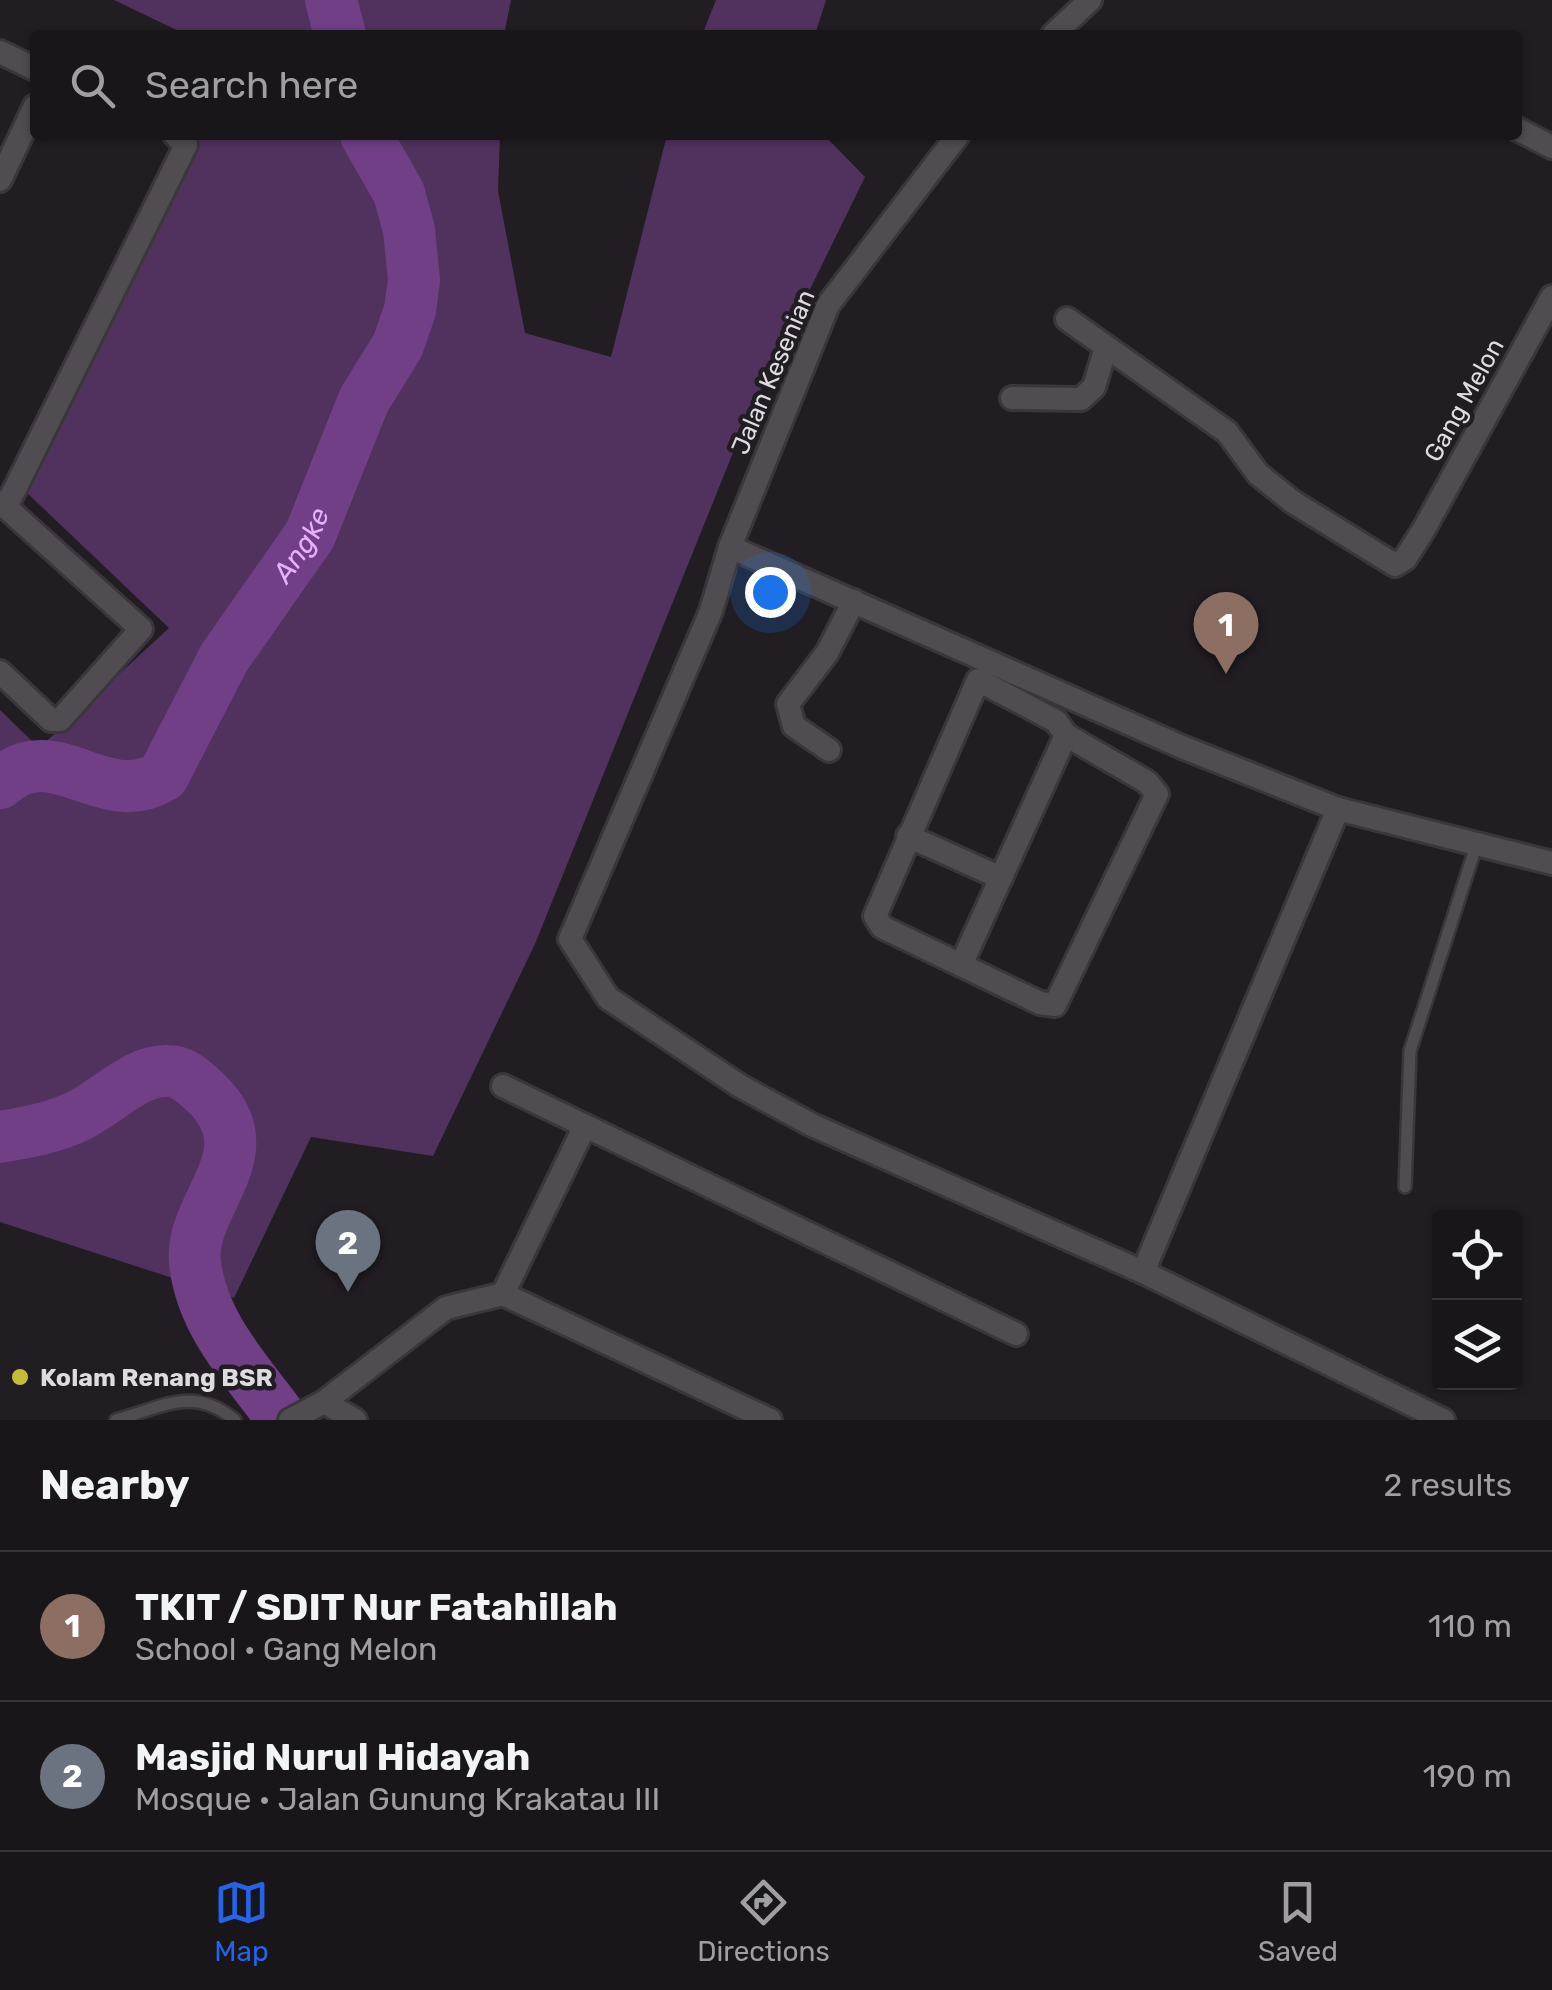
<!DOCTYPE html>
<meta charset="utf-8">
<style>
:root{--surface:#19161a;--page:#262327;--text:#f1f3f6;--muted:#9f9fa2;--line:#373539;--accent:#2563eb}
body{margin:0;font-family:Rubik,sans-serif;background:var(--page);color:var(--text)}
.controls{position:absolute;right:30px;bottom:30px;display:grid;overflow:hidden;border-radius:10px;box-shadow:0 2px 8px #0004}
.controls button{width:90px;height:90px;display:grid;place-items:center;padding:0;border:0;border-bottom:2px solid var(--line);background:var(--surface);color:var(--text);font:50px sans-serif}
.you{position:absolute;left:770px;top:592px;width:35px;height:35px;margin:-25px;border:8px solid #fff;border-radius:50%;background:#1a73e8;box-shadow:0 0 0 15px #1a73e833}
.badge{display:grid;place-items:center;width:65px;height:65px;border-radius:50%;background:var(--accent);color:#fff;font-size:32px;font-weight:700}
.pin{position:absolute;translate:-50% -82px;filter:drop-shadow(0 2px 5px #0008)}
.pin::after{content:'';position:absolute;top:52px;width:35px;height:30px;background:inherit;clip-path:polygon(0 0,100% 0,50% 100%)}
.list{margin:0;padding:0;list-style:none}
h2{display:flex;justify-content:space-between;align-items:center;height:130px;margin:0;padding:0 40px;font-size:42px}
h2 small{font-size:32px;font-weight:400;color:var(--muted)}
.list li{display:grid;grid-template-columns:65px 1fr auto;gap:30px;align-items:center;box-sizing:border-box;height:150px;padding:0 40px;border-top:2px solid var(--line)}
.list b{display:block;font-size:38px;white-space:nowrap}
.list p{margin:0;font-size:32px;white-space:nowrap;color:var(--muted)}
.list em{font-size:32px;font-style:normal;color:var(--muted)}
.icon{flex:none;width:55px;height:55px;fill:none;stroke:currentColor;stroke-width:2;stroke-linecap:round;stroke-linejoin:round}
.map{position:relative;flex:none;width:1552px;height:1420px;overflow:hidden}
.search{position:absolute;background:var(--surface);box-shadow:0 2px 8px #0004;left:30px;right:30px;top:30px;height:110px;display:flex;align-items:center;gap:25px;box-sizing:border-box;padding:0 35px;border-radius:10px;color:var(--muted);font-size:38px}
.sheet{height:430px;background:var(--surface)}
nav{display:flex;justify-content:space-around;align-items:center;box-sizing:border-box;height:140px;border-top:2px solid var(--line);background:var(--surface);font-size:28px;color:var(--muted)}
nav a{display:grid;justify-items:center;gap:5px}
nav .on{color:var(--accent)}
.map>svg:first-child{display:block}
</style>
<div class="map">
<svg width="1552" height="1420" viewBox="0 0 1552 1420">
<rect width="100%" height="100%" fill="#211d23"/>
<!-- green -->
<g fill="#51325f">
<path d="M114,0H511L504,35H187Z"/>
<path d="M716,0H826L815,35H702Z"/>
<path d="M197,135H500L498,191L525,333L611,357L667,135H824L865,177L747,418L535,944L433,1156L311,1137L234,1298L0,1222V710L39,748L169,628L24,490Z"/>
</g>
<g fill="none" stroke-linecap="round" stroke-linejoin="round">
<!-- river -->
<g stroke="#703f86" stroke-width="52">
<path d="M331,0L340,35"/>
<path id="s1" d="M0,783C55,733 102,813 163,776L224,658L310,535L364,400L398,345L410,310L414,280L409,230L399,193L366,135"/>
<path d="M0,1137C28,1132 54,1128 80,1115C107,1102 137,1069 168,1071C184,1071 195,1083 206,1093C269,1153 189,1203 195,1262C201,1324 248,1372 283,1420"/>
</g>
<defs>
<g id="lane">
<path d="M1405,1187L1410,1051L1477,843"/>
<path d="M116,1420C163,1407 193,1385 235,1420"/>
</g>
<g id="street">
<path d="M1053,35L1090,0"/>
<path d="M0,52L35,69"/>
<path d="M1517,129L1552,147"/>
<path d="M958,135L828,305L730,547L711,611L570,939L608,998L740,1086L812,1125L1143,1272"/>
<path d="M0,180L35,106"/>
<path d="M1067,319L1227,432L1258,474L1293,502L1395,565L1405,559L1424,529L1552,297"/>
<path d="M1012,398L1081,399L1094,387L1106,347"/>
<path d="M0,502L141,629L60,720H51L0,672"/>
<path d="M6,507L186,145L175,135"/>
<path d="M730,547L1182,747L1338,809L1552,863"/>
<path d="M978,680L1056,721L1066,735L1147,782L1157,794L1055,1005L1040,1003L882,927L875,916Z"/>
<path d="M829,750L794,726L788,704L827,653L854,601"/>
<path d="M1338,809L1143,1272L1443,1420"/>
<path d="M908,836L1001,878"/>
<path d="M961,965L1066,735"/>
<path d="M503,1086L1016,1334"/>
<path d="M503,1294L584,1128"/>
<path d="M324,1402L355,1420"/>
<path d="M290,1420L324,1402L446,1308L503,1294L770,1420"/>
</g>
</defs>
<!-- lane casing -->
<use href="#lane" stroke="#3a373b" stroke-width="16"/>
<!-- street casing -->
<use href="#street" stroke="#3a373b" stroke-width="28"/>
<!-- lane -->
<use href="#lane" stroke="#504c52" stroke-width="11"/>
<!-- street -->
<use href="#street" stroke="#504c52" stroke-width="22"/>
</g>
<!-- markers -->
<circle fill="#c6bc3c" stroke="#211d23" stroke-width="4" cx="20" cy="1377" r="10"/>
<g text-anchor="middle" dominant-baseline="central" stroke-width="9" stroke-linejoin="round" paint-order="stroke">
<!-- street labels -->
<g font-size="25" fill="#dfdce0" stroke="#211d23">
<text transform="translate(773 372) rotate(-67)">Jalan Kesenian</text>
<text transform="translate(1464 400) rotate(-61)">Gang Melon</text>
</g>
<!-- poi labels -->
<g font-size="25" font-weight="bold" fill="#dfdce0" stroke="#211d23" text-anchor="start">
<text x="40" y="1377">Kolam Renang BSR</text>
</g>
<!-- water labels -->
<g font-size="28" font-style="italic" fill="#e6b0ff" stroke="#211d23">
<text stroke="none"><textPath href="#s1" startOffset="442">Angke</textPath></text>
</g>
</g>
</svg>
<div class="controls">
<button><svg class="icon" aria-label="locate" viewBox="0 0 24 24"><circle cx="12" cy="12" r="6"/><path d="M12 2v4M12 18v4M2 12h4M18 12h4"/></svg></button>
<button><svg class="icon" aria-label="layers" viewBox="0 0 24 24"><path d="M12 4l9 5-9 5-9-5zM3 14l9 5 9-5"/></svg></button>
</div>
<div class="you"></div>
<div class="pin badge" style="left:1226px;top:674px;background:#8d6e63">1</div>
<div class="pin badge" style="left:348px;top:1292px;background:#6b7280">2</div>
<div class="search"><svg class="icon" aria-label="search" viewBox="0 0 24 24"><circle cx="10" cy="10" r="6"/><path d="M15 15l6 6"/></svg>Search here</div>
</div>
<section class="sheet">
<h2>Nearby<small>2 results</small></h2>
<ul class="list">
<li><span class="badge" style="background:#8d6e63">1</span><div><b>TKIT / SDIT Nur Fatahillah</b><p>School · Gang Melon</p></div><em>110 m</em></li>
<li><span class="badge" style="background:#6b7280">2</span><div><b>Masjid Nurul Hidayah</b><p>Mosque · Jalan Gunung Krakatau III</p></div><em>190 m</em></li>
</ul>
</section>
<nav>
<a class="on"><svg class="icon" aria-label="map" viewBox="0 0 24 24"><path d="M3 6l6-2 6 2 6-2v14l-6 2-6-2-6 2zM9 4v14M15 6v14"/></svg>Map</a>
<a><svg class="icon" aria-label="directions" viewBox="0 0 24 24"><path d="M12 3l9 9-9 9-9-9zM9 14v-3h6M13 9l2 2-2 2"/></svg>Directions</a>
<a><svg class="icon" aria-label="saved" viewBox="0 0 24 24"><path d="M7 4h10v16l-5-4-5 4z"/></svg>Saved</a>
</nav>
